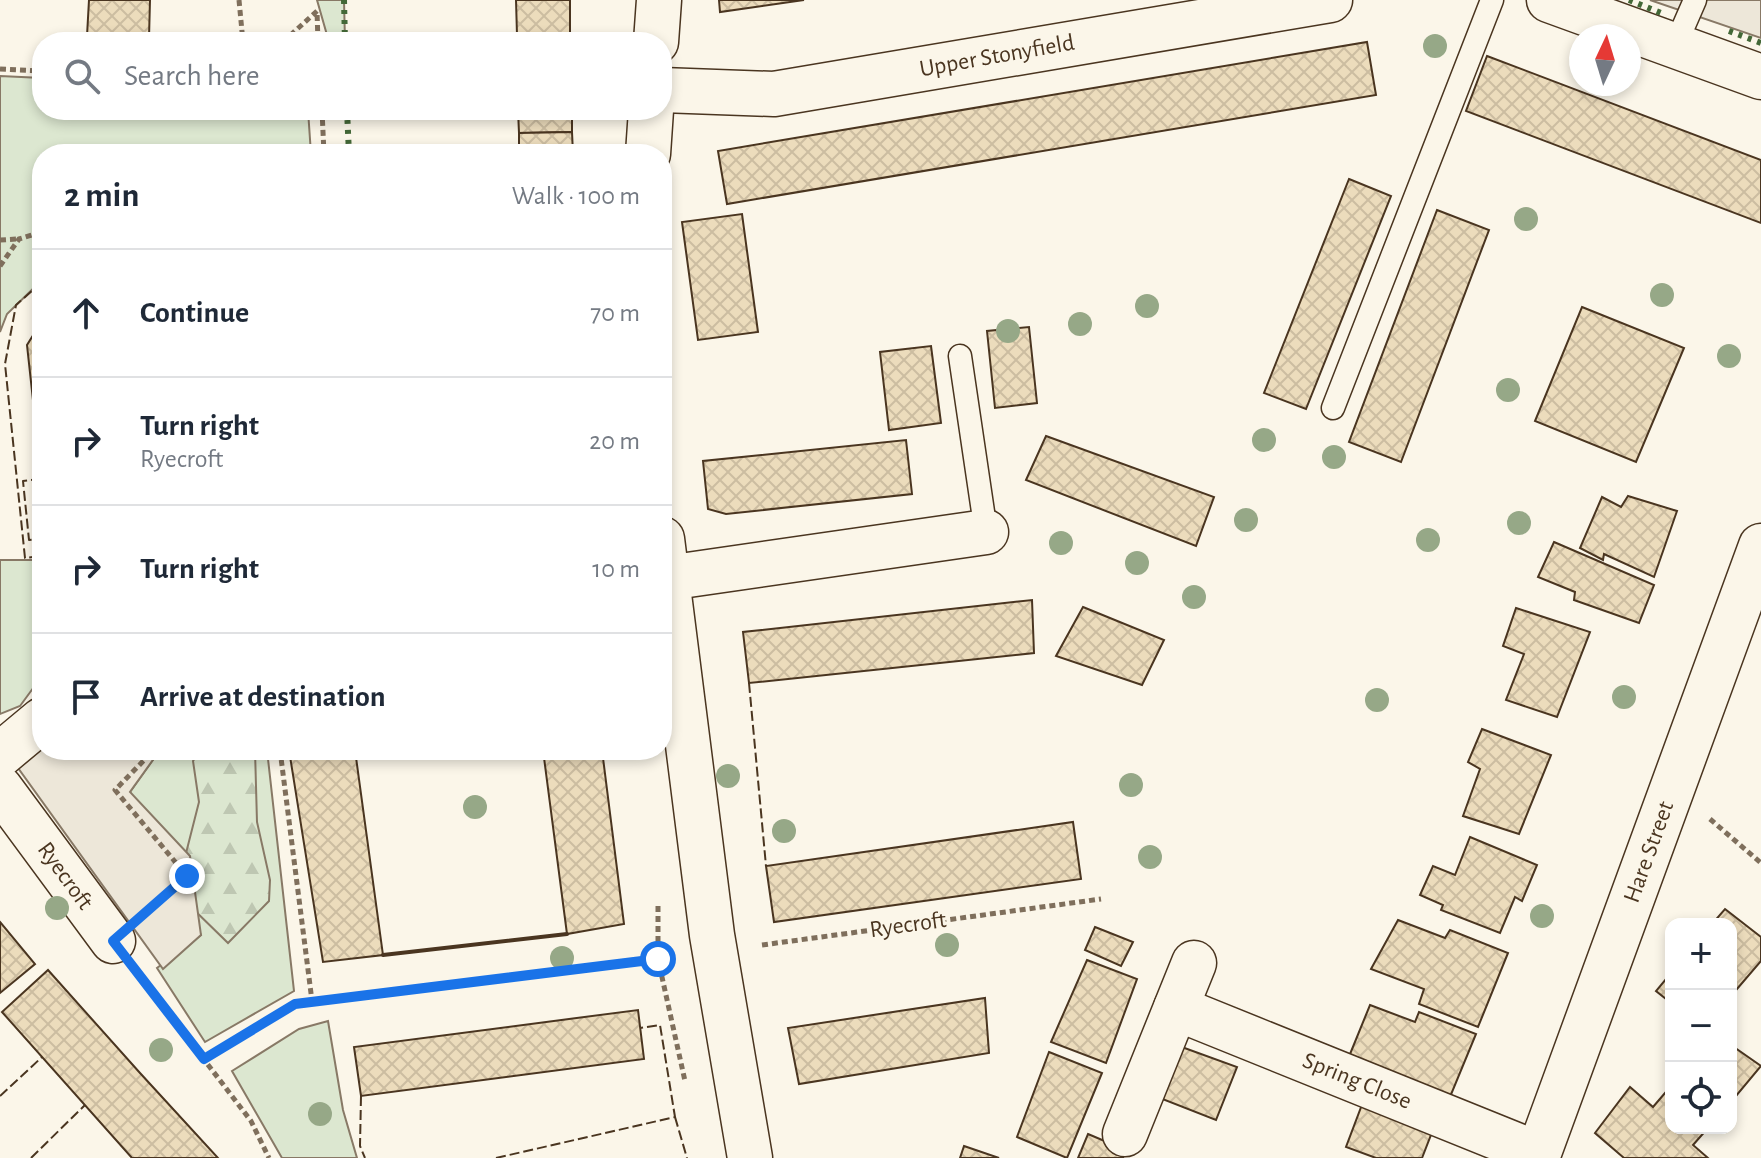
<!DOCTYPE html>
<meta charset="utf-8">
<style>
:root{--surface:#fff;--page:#f2f2f3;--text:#1f2937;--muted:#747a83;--line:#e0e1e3}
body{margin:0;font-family:"Alegreya Sans",sans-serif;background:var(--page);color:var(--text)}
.controls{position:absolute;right:24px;bottom:24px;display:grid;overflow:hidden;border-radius:16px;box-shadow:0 4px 12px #0003}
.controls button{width:72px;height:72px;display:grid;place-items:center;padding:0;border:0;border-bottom:2px solid var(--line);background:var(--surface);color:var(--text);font:40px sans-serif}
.compass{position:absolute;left:1569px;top:24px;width:72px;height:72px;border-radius:50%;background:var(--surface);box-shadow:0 4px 12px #0003;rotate:4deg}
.stop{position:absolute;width:24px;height:24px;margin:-18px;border:6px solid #1a73e8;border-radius:50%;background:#fff}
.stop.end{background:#1a73e8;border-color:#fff;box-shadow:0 2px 8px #0008}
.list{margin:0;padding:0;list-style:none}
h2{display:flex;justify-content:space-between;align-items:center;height:104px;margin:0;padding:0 32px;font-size:34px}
h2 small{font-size:26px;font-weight:400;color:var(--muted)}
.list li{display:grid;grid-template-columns:52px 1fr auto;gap:24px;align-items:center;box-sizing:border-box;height:128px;padding:0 32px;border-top:2px solid var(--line)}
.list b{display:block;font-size:30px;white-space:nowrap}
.list p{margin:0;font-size:26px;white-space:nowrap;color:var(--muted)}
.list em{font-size:26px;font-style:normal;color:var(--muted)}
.icon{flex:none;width:44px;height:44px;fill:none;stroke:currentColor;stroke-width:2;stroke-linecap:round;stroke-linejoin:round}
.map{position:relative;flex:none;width:1761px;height:1158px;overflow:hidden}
.search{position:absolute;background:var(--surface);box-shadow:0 4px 12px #0003;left:32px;top:32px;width:640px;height:88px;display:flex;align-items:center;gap:20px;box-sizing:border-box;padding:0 28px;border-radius:32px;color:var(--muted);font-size:30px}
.panel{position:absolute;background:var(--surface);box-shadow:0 4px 12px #0003;left:32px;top:144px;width:640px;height:616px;border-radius:32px}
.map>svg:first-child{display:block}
</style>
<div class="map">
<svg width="1761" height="1158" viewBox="0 0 1761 1158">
<defs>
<pattern id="forest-firs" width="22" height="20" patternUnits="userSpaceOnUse" patternTransform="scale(2)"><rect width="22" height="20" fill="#dce7d0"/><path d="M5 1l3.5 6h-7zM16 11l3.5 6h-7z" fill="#bec7b2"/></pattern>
<pattern id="building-cross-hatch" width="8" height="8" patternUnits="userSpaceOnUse" patternTransform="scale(2)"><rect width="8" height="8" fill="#ecdcbc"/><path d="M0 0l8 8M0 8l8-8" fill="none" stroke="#ccbda1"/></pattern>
</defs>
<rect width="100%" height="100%" fill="#fbf6e9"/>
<!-- green -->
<g fill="#dce7d0" stroke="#887966" stroke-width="2">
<path d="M317,0H344L345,42H329Z"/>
<path d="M0,76L42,78V110H308L311,154H42V280L7,314L0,332Z"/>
<path d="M0,560H42V676L20,706L0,714Z"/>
<path d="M160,750H267L294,991L205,1042L157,968L201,935L130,792Z"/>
<path d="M328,1021L343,1110L357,1158H282L232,1071L299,1029Z"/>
</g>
<!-- forest -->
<path fill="url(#forest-firs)" stroke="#887966" stroke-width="2" d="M201,750H255L257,822L270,880L269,901L228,943L187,903L184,861L199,802L193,761Z"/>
<!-- parking -->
<g fill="#ede7d9" stroke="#887966" stroke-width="2">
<path d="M1650,0H1761V38Z"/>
<path d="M42,698V750H160L130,792L190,856L201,935L163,969L0,743V730Z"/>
</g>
<!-- building -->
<g fill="url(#building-cross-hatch)" stroke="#4a3520" stroke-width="2">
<path d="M89,0H150L149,38L87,36Z"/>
<path d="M516,0H570V34L517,35Z"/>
<path d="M719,0H804L720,12Z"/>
<path d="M570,34V42H517V35Z"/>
<path d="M1367,42L1376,95L727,204L718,151Z"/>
<path d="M1487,56L1761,160V223L1466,111Z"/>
<path d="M518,110H572V132L519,133Z"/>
<path d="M572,132L573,154H519V133Z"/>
<path d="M1349,179L1391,196L1306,409L1264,393Z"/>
<path d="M1437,210L1489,230L1401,462L1349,442Z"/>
<path d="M742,214L758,332L698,340L682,222Z"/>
<path d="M1582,307L1684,348L1636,462L1535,421Z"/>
<path d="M42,321V483L27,345Z"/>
<path d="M1029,327L1037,403L995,408L987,331Z"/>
<path d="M931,346L941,423L889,430L880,352Z"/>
<path d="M1046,436L1214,497L1196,546L1026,480Z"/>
<path d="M906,440L912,494L726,514L708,509L703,461Z"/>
<path d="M1628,496L1677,511L1654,577L1604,554L1603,560L1580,548L1602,497L1621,507Z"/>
<path d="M1554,542L1654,585L1639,623L1574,600L1575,592L1538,577Z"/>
<path d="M1032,600L1034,653L749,683L743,632Z"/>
<path d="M1083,607L1164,640L1142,685L1056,656Z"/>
<path d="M1516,608L1590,632L1557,717L1506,700L1524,654L1503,646Z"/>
<path d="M1482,729L1551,755L1519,834L1463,816L1480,769L1468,762Z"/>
<path d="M289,750H355L383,955L323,962Z"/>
<path d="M543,750H602L624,924L567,934Z"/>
<path d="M1073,822L1081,879L774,922L766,866Z"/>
<path d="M1470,837L1537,865L1522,901L1515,897L1500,933L1441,910L1443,905L1420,895L1433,866L1455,875Z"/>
<path d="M1725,909L1761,937V961L1731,996V924H1712Z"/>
<path d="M1398,920L1445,938L1450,930L1508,953L1478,1027L1419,1004L1424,989L1371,969Z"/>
<path d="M0,922L35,964L0,993Z"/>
<path d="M1095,927L1133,942L1121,966L1085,950Z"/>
<path d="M1087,960L1137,979L1106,1063L1051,1042Z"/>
<path d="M48,970L140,1073L218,1158H132L2,1012Z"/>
<path d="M1671,973V1003L1656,991Z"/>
<path d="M985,998L989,1053L799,1084L788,1028Z"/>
<path d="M1370,1005L1415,1022L1419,1012L1476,1034L1450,1097L1348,1059Z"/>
<path d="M638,1010L644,1059L361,1096L354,1047Z"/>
<path d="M1168,1042L1237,1067L1216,1120L1147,1093Z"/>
<path d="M1731,1045L1761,1066L1731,1102Z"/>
<path d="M1049,1052L1102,1073L1067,1158L1017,1137Z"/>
<path d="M1671,1086V1128H1708L1693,1145L1708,1158H1624L1595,1133L1630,1087L1653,1107Z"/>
<path d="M1363,1102L1434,1127L1422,1158H1376L1346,1147Z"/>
<path d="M1088,1134L1126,1150L1123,1158H1078Z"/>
<path d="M964,1146L999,1158H960Z"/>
</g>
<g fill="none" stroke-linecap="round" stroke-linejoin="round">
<defs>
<g id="lane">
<path d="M1675,46L1695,0"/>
<path d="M960,356L986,532"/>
<path d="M1333,408L1492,0"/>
</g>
<g id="street">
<path d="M1549,0L1761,77"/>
<path d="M656,42L659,0"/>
<path d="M662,90L774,94L1330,0"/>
<path d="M648,154L651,110"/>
<path d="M662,539L712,935L750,1158"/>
<path d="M667,578L986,532"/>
<path d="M0,755L42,720"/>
<path d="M0,788L113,941"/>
<path d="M1176,1008L1538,1154"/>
<path d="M1125,1134L1194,963"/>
<path d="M1537,1158L1761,546"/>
</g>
</defs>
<!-- lane casing -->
<use href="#lane" stroke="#4a3520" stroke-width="25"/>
<!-- street casing -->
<use href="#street" stroke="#4a3520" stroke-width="47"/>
<!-- path -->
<g stroke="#7f6f5c" stroke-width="5" stroke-dasharray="6 4" stroke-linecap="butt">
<path d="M239,0L243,42"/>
<path d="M283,42L317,11L318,42"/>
<path d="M0,69L42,71"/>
<path d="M322,110L324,154"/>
<path d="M0,240L18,239"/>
<path d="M0,266L19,239L42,232"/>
<path d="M280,750L312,1001"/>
<path d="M1710,819L1761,863"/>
<path d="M658,906V959L685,1081"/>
<path d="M147,911L187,876L115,790L154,750"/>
<path d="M762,945L1101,899"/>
<path d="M141,977L251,1121L269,1158"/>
<path d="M204,1059L295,1004L668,957"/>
</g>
<!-- lane -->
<use href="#lane" stroke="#fbf6e9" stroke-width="22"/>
<!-- street -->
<use href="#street" stroke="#fbf6e9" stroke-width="44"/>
<!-- hedge -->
<g stroke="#436837" stroke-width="6" stroke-dasharray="4 6" stroke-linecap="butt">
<path d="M344,0L345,42"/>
<path d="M1629,0L1666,15"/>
<path d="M1729,31L1761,43"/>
<path d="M347,110L349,154"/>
</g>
<!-- fence -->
<g stroke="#4a3520" stroke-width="2" stroke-dasharray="10 4" stroke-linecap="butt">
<path d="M42,282L16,305L5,364L25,558L42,556"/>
<path d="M41,479L23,481L29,540L42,539"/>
<path d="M749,683L766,866"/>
<path d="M0,1096L42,1057"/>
<path d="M361,1096L360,1146L365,1158"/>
<path d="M675,1117L687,1158"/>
<path d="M31,1158L85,1105"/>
<path d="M496,1158L675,1117L660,1025L640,1028"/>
</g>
<!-- wall -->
<path stroke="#4a3520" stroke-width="4" d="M383,955L567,934"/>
</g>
<!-- trees -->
<g fill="#96a887">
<circle cx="1435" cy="46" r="12"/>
<circle cx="1526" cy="219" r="12"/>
<circle cx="1662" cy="295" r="12"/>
<circle cx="1147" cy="306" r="12"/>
<circle cx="1080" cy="324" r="12"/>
<circle cx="1008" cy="331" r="12"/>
<circle cx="1729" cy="356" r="12"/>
<circle cx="1508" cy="390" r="12"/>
<circle cx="1264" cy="440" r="12"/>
<circle cx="1334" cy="457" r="12"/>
<circle cx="1246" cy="520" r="12"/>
<circle cx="1519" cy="523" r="12"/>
<circle cx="1428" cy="540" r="12"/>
<circle cx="1061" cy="543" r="12"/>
<circle cx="1137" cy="563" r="12"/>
<circle cx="1194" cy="597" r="12"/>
<circle cx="1624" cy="697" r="12"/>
<circle cx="1377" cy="700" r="12"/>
<circle cx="728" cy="776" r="12"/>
<circle cx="1131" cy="785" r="12"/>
<circle cx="475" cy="807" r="12"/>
<circle cx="784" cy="831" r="12"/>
<circle cx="1150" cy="857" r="12"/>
<circle cx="57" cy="908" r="12"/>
<circle cx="1542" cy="916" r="12"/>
<circle cx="947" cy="945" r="12"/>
<circle cx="562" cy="958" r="12"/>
<circle cx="161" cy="1050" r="12"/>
<circle cx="320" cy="1114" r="12"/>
</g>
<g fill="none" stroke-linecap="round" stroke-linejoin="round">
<!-- route -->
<path stroke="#1a73e8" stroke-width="10" d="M187,876L113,941L204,1059L295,1004L658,959"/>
</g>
<g text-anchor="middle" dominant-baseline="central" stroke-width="6" stroke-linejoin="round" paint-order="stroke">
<!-- street labels -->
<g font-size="24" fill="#4a3520" stroke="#fbf6e9">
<text transform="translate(997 56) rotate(-10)">Upper Stonyfield</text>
<text transform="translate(1649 852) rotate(-70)">Hare Street</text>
<text transform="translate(65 876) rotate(54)">Ryecroft</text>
<text transform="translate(908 925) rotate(-8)">Ryecroft</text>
<text transform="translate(1357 1081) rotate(22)">Spring Close</text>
</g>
</g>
</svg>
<div class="controls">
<button>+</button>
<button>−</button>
<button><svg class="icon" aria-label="locate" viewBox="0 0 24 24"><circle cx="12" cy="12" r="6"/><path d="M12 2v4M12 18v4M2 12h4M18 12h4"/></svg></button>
</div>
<svg class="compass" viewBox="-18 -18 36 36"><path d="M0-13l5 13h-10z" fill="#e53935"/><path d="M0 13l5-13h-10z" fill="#747a83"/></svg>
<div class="stop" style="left:658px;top:959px"></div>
<div class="stop end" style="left:187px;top:876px"></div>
<div class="search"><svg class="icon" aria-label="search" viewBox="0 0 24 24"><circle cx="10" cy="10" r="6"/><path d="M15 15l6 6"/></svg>Search here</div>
<section class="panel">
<h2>2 min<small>Walk · 100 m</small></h2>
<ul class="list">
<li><svg class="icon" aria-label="ahead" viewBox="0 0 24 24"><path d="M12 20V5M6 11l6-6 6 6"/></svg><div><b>Continue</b></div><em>70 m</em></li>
<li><svg class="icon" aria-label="right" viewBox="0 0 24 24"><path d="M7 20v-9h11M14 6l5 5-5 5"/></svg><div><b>Turn right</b><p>Ryecroft</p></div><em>20 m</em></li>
<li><svg class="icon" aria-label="right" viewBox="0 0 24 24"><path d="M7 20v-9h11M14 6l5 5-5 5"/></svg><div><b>Turn right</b></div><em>10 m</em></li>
<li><svg class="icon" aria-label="arrive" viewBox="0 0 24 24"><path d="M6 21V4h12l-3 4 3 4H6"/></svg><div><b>Arrive at destination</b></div></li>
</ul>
</section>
</div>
